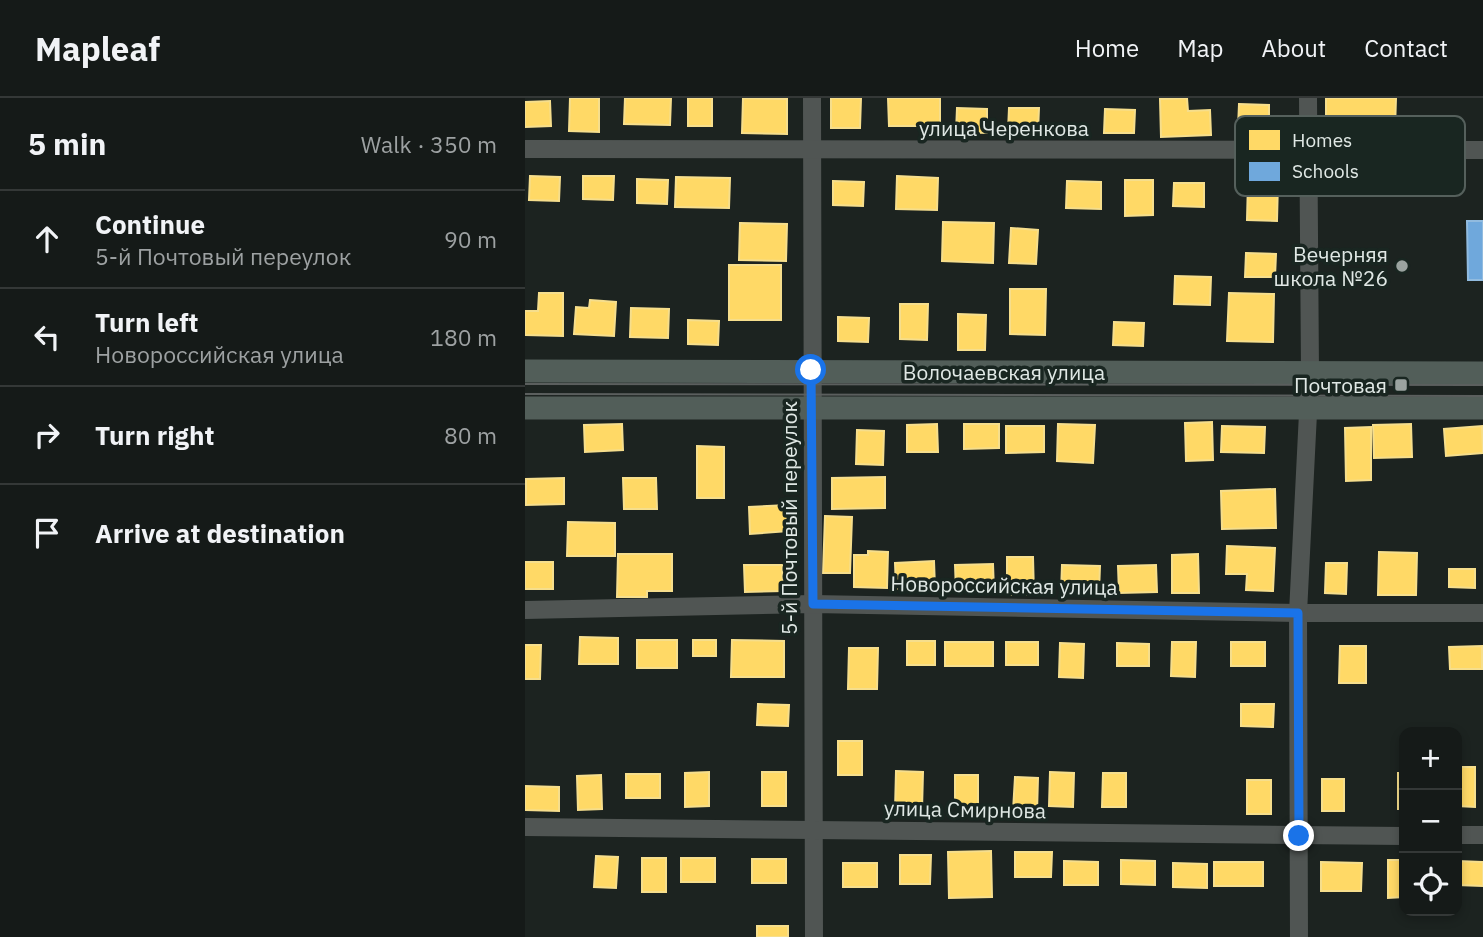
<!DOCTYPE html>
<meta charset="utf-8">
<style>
:root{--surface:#151a18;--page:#222725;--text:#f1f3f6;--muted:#9da1a2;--line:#343837}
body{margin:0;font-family:"IBM Plex Sans",sans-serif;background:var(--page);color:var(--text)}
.controls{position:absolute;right:21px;bottom:21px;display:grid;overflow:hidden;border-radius:14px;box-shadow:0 4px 10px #0003}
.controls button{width:63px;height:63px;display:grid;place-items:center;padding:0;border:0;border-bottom:2px solid var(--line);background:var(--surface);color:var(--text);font:35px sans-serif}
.stop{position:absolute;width:21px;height:21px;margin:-16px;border:5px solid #1a73e8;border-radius:50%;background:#fff}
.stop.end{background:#1a73e8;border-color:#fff;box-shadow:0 2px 7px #0008}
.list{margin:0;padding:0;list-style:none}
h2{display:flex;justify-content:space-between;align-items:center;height:91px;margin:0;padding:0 28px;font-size:30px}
h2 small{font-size:23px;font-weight:400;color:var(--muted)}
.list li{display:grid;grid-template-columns:46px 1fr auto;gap:21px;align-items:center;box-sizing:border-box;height:98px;padding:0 28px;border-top:2px solid var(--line)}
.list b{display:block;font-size:26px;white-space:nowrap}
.list p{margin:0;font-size:23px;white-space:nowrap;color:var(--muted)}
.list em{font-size:23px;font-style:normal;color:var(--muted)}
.icon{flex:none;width:38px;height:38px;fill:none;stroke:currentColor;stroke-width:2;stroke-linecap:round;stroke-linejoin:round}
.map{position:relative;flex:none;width:958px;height:839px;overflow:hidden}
header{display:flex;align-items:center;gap:42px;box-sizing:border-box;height:98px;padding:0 35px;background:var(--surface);border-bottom:2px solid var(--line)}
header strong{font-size:33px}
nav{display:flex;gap:38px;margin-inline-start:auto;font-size:24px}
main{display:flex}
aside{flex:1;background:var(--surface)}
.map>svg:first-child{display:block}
</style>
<header>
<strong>Mapleaf</strong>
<nav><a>Home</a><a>Map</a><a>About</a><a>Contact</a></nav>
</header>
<main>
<aside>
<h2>5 min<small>Walk · 350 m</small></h2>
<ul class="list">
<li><svg class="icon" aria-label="ahead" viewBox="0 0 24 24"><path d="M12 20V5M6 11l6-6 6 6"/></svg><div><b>Continue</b><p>5-й Почтовый переулок</p></div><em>90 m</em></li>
<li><svg class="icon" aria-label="left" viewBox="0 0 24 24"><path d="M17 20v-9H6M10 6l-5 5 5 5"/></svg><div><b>Turn left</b><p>Новороссийская улица</p></div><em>180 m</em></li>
<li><svg class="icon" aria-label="right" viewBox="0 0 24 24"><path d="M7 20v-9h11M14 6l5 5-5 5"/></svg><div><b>Turn right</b></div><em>80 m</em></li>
<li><svg class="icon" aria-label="arrive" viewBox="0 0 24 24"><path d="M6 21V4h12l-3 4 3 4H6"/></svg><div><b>Arrive at destination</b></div></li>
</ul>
</aside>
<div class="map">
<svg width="958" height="839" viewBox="0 0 958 839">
<rect width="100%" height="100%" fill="#1c2320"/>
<!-- homes -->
<g fill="#ffd966" stroke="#f6de8c" stroke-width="2">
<path d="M45,0H74V34L44,33Z"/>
<path d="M100,0H146L145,27L99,26Z"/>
<rect x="163" y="0" width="24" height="28"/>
<path d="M218,0L262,1V36L217,35Z"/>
<path d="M306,0H336L335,30H306Z"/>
<path d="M363,0H415V28H364Z"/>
<path d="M662,0L663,13L685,12L686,37L636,39L635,1Z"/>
<path d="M801,0H871L870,31H801Z"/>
<path d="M25,3L26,28L0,29V4Z"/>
<path d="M714,6L744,7V30H713Z"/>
<path d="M432,10L462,11V35L431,34Z"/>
<path d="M484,10H514L513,34L483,33Z"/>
<path d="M580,11L610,12L609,35H579Z"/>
<path d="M5,78L35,79L34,103L4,102Z"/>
<path d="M58,78H89L88,102L58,101Z"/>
<path d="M372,78L413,80L412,112L371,111Z"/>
<path d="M151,79L205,80L204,110L150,109Z"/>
<path d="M112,81L143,82L142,106L112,105Z"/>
<path d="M600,82H628V117L600,118Z"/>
<path d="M308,83L339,84L338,108L308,107Z"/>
<path d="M542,83L576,84V111L541,110Z"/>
<path d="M723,84H753L752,123L722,122Z"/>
<path d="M649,85H679V109L648,108Z"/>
<path d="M418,124L469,125L468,165L417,163Z"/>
<path d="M215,125L262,126L261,163L214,162Z"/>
<path d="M486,130L513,132L511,166L484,165Z"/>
<path d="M721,155L751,156L750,179H720Z"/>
<rect x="204" y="167" width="52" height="55"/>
<path d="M650,178L686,179L685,207L649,206Z"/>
<path d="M485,191H521L520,237L485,236Z"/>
<path d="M14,195H38V238L0,237V213H13Z"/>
<path d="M704,195L749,196L748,244L702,243Z"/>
<path d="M65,202L91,204L89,238L49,236L51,209L64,210Z"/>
<path d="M375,206H403L402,242L375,241Z"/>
<path d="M106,210L144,211L143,240L105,239Z"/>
<path d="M433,216L461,217L460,252H433Z"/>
<path d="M313,219L344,220L343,244L313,243Z"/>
<path d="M163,222L194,223L193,247L163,246Z"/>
<path d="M589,224L619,225L618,248L588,247Z"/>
<path d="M687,324L688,362L661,363L660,325Z"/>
<path d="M97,326L98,352L60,354L59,327Z"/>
<path d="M412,326L413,354H382V327Z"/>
<path d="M439,326H474V350L439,351Z"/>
<path d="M533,326L570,327L568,365L532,363Z"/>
<path d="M886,326L887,359L849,360L848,327Z"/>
<path d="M481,328H519V354L481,355Z"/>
<path d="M697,328L740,329L739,355L696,354Z"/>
<path d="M957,328L958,355L921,358L919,331Z"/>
<path d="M846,329V382L821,383L820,330Z"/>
<path d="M332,332L359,333L358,367L331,366Z"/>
<path d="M172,348L199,349V400H172Z"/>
<path d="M360,379V410L307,411V380Z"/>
<path d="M39,380V406L1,407V381Z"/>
<path d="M98,380H131L132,411H99Z"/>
<path d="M750,391L751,430L697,431L696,393Z"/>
<path d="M262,407L263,433L225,436L224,409Z"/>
<path d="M300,418L327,419L325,475H298Z"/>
<path d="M43,424L90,425V458H42Z"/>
<path d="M702,448L750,450L748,493L721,492L722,476H701Z"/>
<path d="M343,453L363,454L362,490L329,489V457H343Z"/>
<path d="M854,454L892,455L891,497H853Z"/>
<path d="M93,456H147V493H122V499H92Z"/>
<path d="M673,456L674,495H647V457Z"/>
<path d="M482,459H508L509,497H482Z"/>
<path d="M409,463L410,490L371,491L370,465Z"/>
<rect x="0" y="464" width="28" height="27"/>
<path d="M801,465H822L821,496L800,495Z"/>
<path d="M468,466L469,493H431L430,467Z"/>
<path d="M219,467H257L258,493L220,494Z"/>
<path d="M537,467L575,468L574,494H536Z"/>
<path d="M631,467L632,494L594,495L593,468Z"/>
<path d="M924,471H950V490L924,489Z"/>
<path d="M55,539L93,540V566H54Z"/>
<rect x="112" y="542" width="40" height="28"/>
<rect x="168" y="542" width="23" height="16"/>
<path d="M207,542L259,543V579H206Z"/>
<rect x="382" y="543" width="28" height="24"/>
<rect x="420" y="544" width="48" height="24"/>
<rect x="481" y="544" width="32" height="23"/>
<path d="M647,544H671L670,579L646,578Z"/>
<rect x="706" y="544" width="34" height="24"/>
<path d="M535,545L559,546L558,580L534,579Z"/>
<path d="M592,545L624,546V568H592Z"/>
<path d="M0,547H16L15,581H0Z"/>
<path d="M815,548H841V585H814Z"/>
<path d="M957,548V571H925L924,549Z"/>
<path d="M324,550H353L352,591H323Z"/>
<path d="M233,606L264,607L263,628L232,627Z"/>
<path d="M716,606H749L748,629L716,628Z"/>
<rect x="313" y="643" width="24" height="34"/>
<path d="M932,669H950V709L932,708Z"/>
<path d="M371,673L398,674L397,712H370Z"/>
<path d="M184,674V708L160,709V675Z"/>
<rect x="237" y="674" width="24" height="34"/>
<path d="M525,674L549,675L548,709L524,708Z"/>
<path d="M578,675H601V709H577Z"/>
<rect x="873" y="675" width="6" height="36"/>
<rect x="101" y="676" width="34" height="24"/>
<path d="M76,677L77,711L53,712L52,678Z"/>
<path d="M430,677H453V709L430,708Z"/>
<path d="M490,679L513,680L512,714L488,713Z"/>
<rect x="797" y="681" width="22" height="32"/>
<rect x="722" y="682" width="24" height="34"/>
<path d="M0,688L34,689V713L0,712Z"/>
<path d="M466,753L467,799L424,800L423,754Z"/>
<path d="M490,754H527L526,779H490Z"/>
<path d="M375,757H406L405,786H375Z"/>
<path d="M71,758L93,759L91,790L69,789Z"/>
<rect x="117" y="760" width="24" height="34"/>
<rect x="156" y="760" width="34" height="24"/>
<rect x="227" y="761" width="34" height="24"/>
<path d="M596,762L630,763V787L596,786Z"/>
<path d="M863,762H879V799L863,800Z"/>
<path d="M539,763L573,764V787H539Z"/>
<path d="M932,763L958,764V788L932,787Z"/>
<rect x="689" y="764" width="49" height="24"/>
<path d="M796,764L837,765L836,793H796Z"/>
<rect x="318" y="765" width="34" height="24"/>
<path d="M648,765L682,766V790L648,789Z"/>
<rect x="232" y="828" width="31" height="11"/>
</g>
<!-- schools -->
<path fill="#6fa8dc" stroke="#91bbdf" stroke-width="2" d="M942,123H958V182H943Z"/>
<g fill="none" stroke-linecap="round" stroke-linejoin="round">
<!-- minor -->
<g stroke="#505553" stroke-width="18">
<path d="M287,0L289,839"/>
<path d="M0,51C319,54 639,49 958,52"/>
<path d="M0,512L288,506L773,515H958"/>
<path d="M0,729L879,738"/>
<path d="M932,737H958"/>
<path d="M774,839L773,515L785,275L783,0"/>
</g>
<!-- major -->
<g stroke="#525e59" stroke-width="23">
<path d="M0,273L958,275"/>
<path d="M0,310H958"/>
</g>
<!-- tram -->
<g stroke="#5b5f5e" stroke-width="2">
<path d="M0,286L958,287"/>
<path d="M0,296L958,298"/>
</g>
</g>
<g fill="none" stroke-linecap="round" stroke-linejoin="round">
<!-- route -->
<path stroke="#1a73e8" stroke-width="9" d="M286,272L288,506L773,515L774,738"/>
</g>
<!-- markers -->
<g fill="#9ba3a0" stroke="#192621" stroke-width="2.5">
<circle cx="877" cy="168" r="7"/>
<rect x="869" y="280" width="14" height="14" rx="3.5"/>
</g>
<g text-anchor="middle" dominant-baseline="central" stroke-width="7" stroke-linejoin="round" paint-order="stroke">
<!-- street labels -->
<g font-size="21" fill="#e0e8e5" stroke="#192621">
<text x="479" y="30">улица Черенкова</text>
<text x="479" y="274">Волочаевская улица</text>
<text transform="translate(264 420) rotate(-90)">5-й Почтовый переулок</text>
<text transform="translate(479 487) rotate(1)">Новороссийская улица</text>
<text transform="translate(440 711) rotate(1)">улица Смирнова</text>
</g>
<!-- poi labels -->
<g font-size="21" fill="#e0e8e5" stroke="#192621" text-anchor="end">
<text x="863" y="156">Вечерняя<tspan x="863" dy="24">школа №26</tspan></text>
<text x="862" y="287">Почтовая</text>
</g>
</g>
<!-- legend -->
<rect x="710" y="18" width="230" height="80" rx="10" fill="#192621" stroke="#55605c" stroke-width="2"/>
<rect x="724" y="32" width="31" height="20" fill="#ffd966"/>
<rect x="724" y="64" width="31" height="19" fill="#6fa8dc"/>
<g font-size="19" fill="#e0e8e5">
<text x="767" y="49">Homes</text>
<text x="767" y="80">Schools</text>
</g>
</svg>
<div class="controls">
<button>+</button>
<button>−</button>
<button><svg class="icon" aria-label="locate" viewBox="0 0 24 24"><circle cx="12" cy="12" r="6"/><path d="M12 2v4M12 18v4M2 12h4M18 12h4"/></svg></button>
</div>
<div class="stop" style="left:286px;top:272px"></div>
<div class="stop end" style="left:774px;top:738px"></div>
</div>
</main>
